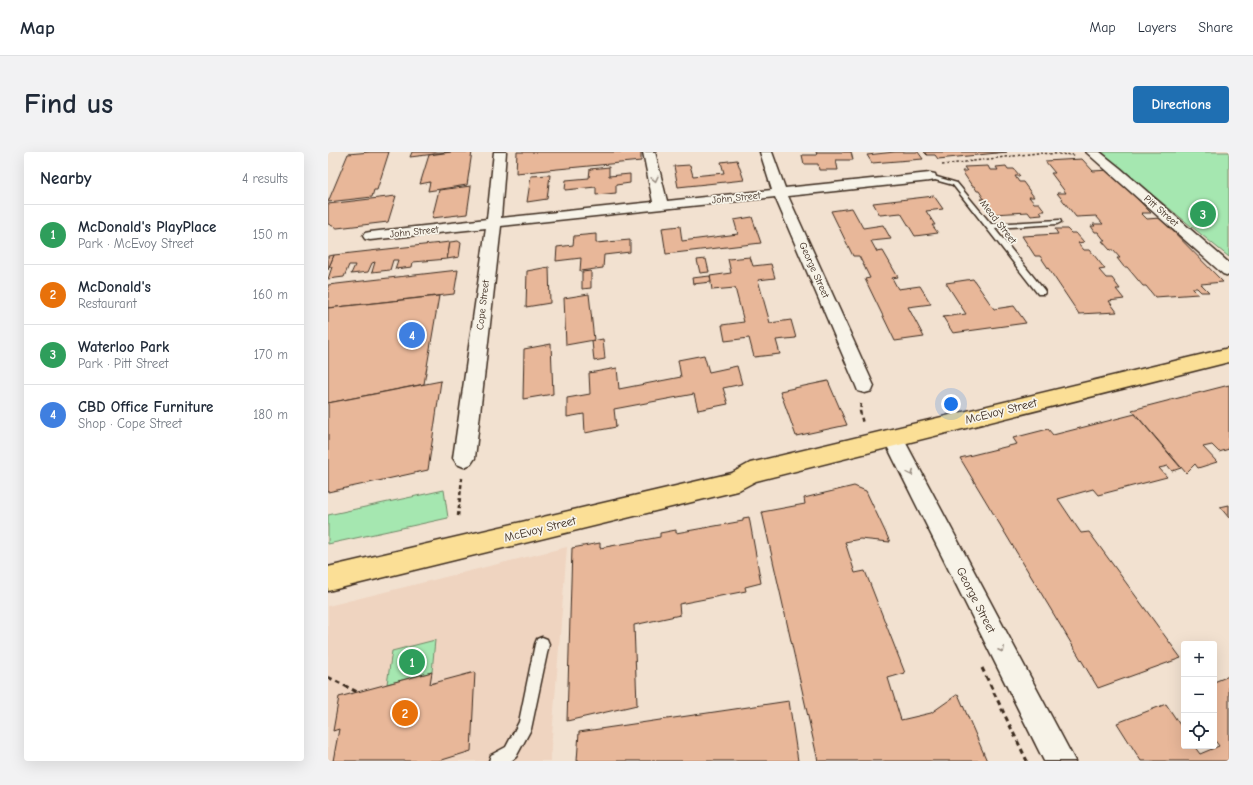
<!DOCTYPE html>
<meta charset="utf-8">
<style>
:root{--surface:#fff;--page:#f2f2f3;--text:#1f2937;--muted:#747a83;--line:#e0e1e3;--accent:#1f6fb2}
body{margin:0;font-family:"Comic Neue",sans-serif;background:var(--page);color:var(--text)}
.controls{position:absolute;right:12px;bottom:12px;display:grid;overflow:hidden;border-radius:4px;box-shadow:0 4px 16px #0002}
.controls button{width:36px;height:36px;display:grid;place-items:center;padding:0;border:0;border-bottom:1px solid var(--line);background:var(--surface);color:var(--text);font:20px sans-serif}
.you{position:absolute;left:623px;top:252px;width:14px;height:14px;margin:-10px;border:3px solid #fff;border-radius:50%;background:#1a73e8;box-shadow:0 0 0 6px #1a73e833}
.badge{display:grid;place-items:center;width:26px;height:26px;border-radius:50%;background:var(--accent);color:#fff;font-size:13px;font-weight:700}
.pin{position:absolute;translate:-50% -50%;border:2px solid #fff;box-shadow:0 1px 4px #0006}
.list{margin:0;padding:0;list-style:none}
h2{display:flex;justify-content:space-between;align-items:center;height:52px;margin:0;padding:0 16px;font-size:17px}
h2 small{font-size:13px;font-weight:400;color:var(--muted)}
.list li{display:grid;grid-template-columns:26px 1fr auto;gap:12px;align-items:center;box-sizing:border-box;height:60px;padding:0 16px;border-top:1px solid var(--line)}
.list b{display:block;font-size:15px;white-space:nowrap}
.list p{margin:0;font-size:13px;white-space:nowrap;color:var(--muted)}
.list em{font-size:13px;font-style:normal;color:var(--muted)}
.icon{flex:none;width:22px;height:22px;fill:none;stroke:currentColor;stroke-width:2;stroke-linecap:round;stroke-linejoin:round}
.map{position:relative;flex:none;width:901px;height:609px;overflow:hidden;border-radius:4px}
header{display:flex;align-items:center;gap:24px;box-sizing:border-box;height:56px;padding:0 20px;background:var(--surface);border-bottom:1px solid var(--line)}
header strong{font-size:19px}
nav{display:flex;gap:22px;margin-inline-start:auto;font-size:14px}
.intro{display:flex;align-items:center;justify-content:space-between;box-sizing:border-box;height:96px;padding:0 24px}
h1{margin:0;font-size:28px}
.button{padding:10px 18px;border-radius:4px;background:var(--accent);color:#fff;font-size:14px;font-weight:700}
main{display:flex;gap:24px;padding:0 24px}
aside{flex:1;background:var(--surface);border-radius:4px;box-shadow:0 4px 16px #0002}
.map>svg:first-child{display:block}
</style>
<header>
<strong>Map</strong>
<nav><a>Map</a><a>Layers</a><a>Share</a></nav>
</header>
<div class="intro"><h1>Find us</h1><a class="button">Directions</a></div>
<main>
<aside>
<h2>Nearby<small>4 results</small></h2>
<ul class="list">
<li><span class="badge" style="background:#2e9e5b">1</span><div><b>McDonald's PlayPlace</b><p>Park · McEvoy Street</p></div><em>150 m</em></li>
<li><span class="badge" style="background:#e8710a">2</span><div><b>McDonald's</b><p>Restaurant</p></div><em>160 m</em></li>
<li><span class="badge" style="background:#2e9e5b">3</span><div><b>Waterloo Park</b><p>Park · Pitt Street</p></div><em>170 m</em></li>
<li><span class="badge" style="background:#3f7fe0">4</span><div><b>CBD Office Furniture</b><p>Shop · Cope Street</p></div><em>180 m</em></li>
</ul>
</aside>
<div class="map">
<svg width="901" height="609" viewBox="0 0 901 609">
<rect width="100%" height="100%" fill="#f2e1d0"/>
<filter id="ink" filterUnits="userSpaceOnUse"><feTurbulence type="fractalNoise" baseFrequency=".025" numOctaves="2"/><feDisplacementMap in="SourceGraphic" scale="8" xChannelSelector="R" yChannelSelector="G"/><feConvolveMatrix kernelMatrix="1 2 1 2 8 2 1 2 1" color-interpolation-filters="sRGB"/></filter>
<g filter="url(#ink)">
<!-- built -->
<path fill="#efd4c0" d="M239,395L222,609H0V454Z"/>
<!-- green -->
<g fill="#a5e7b0" stroke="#708867">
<path d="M772,0H901V105Z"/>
<path d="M116,338L120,366L0,392V363Z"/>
<path d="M107,488L104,520L59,532L64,499Z"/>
</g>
<!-- building -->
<g fill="#e8b799" stroke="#3b2a1e">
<path d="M42,0H61L49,38H46L44,45L0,50L20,2Z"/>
<path d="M84,0H123L82,5Z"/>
<path d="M123,0H144L139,33L100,39L102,30L92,32L101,3Z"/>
<path d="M189,0H313V9L188,21Z"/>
<path d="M488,0H523L525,8H508L510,18H491L490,12H476L474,3H489Z"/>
<path d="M567,0H590L595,7L544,11L539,3Z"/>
<path d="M596,0H679L610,7L607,3H599Z"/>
<path d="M754,7L765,19L782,18L823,61H813L819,67L832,66L895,130L873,132L881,140H873L869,136H864L870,142L827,145L818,134H815L799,115H796L789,106H792L785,98H782L774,89H777L770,80H767L763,74H767L765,72H775L768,64L748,65L729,41H738L723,21H727L717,9Z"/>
<path d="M409,8L416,28L350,35L346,14L362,13L365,24L396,21L393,10Z"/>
<path d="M660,14L662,18H670L668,15L678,14L680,17H686L692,24H687L691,30H695L706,45H701L706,51H711L717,59H712L714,63L703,64L700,60L665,62L653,47H656L651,39H649L646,34H644L634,19H639L636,15Z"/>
<path d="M281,15V24L302,22V31L288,33V41L268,43V35L237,38L238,28L261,26L262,17Z"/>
<path d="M222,23L219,47L199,50L203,24Z"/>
<path d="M143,34L139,62L104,66L111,38Z"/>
<path d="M68,44L60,70L9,76L0,72V52Z"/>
<path d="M606,44L615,57L598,59L607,73H604L610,81L587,84L573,61L552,63L545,51Z"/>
<path d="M524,56L535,76L555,73L563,87L543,89L549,100L555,99L570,125L564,126L570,137L592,134L603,152L580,155L596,185L567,189L537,127L542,126L531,104H525L503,59Z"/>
<path d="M424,65L433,91L338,102L334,76L352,74L354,89L410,82L406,68Z"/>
<path d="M727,77H739L743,81H748L756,90L750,91L756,98H762L777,117L771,118L778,126H784L792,137H788L796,147L781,149L789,160L751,162L712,104H707L694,84L730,82Z"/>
<path d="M268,82V91L302,88V100L276,103L275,116L252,119L253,106L228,109L229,95L245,93L246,84Z"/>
<path d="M130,89L133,91L131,105L119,107L122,90Z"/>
<path d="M122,90L119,107L85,110L84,115L67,117L70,108H65L62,118L44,120L47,110L44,111L40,120L23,122L27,113H21L16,125L0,127L4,115H1L6,103Z"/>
<path d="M6,103L1,115L0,118V104Z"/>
<path d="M422,105L425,114L443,112L447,126L430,128L442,171L463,168L468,186L448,188L452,202L426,205L421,186L397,189L394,173L416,170L407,136L384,138L382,124L403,121L400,107Z"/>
<path d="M378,107L381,120L372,121L369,108Z"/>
<path d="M221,115L222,151L198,155L199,119Z"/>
<path d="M130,118L126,142L0,156V133Z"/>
<path d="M263,119V136L254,137V120Z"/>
<path d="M382,124L383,130L365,132L364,126Z"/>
<path d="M645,127L666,157L686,154L698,171L625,181L615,165L638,162L618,131Z"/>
<path d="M261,142L266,188L238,193L236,146Z"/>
<path d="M111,144L96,232L0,251V156Z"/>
<path d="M275,187L277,207L266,209L264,189Z"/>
<path d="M223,192L225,242L195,247L196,197Z"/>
<path d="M376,203L381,220L409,214L414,232L395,236L400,252L370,258L366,242L286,257L288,275L257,281L256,262L239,265V246L262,242L261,221L289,216L291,237L353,225L350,208Z"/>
<path d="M113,229L100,318L0,340V251Z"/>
<path d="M500,229L519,273L468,284L452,239Z"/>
<path d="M901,233V297L891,300L884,293L875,295L889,310L870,316L867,312L858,321L804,258Z"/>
<path d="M807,262L853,316L844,319L840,314L831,316L839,325L770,343L765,337L730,347L753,381L761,380L853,506L770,536L632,306L689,292L685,286L720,277L725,283Z"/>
<path d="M526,334L538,339L562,390L532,387L517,390L527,421L537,419L577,521L560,526L573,568L603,561L630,542L659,609H490L434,360L477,352L476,346Z"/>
<path d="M901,353V366L892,355Z"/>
<path d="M421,365L433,431L417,435L418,439L351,452L352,463L306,473L309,553L239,569L244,396L272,391V396L332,385V381L348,378V381L415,369V366Z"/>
<path d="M104,520L102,532L147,520L143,599L111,609H5L11,577L5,579L11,545Z"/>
<path d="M901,524V609H813L789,571L838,552L856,579V594H866L872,602L891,594L886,587V530Z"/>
<path d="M461,549L470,609H249L251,580Z"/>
</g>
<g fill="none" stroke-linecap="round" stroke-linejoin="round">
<defs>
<g id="lane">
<path d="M602,23L629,31L663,72L732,68L733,70L729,72L666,76L716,138L717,140L716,142H710L625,33L600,26L599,25Z"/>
<path d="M214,485L219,487L221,492L203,577L188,605L183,609H161L163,603L178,595L191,570L207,492L209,487Z"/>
</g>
<g id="street">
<path d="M166,0H178L173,66L325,50L315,0H327L339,49L444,38L432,0H444L457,36L602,21L607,22L608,25L607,28L602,29L460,44L546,234L544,239L537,241L530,239L528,234L447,45L173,74L147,306L143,312L136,315L129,312L125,306L158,76L42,88L37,87L35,84L37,81L42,80L159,67Z"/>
<path d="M758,0H772L792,16L901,111V124L895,122Z"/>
<path d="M565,278L572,280L747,609H716L555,286L558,280Z"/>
</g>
<path id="primary" d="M901,196V210L428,329L409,339L0,439V415L404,321L422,311Z"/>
</defs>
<!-- lane casing -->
<use href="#lane" stroke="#3b2a1e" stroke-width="3"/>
<!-- street casing -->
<use href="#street" stroke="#3b2a1e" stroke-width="3"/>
<!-- primary casing -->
<use href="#primary" stroke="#3b2a1e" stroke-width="3"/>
<!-- path-far2 -->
<path stroke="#3b2a1e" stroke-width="1.5" stroke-dasharray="2.5 2" stroke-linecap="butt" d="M614,13L709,1L748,3"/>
<!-- path-far1 -->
<g stroke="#3b2a1e" stroke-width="2.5" stroke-dasharray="4 3" stroke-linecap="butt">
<path d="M533,252L532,259L535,272"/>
<path d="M130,364L134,326"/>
</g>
<!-- path -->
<g stroke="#3b2a1e" stroke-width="3" stroke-dasharray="5 4" stroke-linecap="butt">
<path d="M654,516L699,609"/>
<path d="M0,525L29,540"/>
</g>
<!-- lane -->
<use href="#lane" fill="#f7f3e8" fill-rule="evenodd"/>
<!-- street -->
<use href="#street" fill="#f7f3e8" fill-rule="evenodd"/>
<!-- primary -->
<use href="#primary" fill="#fbdf96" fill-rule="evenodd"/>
</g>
<!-- one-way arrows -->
<defs><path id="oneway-chevron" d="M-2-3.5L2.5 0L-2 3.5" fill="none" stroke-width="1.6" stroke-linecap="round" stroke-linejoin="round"/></defs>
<g stroke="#998e83">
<use href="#oneway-chevron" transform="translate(327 27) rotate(77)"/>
<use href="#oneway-chevron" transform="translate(583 321) rotate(63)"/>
<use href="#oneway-chevron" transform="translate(674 498) rotate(63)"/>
</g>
</g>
<g text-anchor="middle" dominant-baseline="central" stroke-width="3.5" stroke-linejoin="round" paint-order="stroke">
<!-- far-street labels -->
<g font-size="10" fill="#3b2a1e" stroke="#f7f3e8">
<text transform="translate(408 46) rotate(-6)">John Street</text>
<text transform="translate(833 59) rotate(41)">Pitt Street</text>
<text transform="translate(670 70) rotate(52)">Mead Street</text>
<text transform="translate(86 80) rotate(-6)">John Street</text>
<text transform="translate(486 118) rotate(66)">George Street</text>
<text transform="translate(155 153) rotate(-83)">Cope Street</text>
</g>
<!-- street labels -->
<g font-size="12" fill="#3b2a1e" stroke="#f7f3e8">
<text transform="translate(673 259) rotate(-14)">McEvoy Street</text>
<text transform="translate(212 377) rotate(-14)">McEvoy Street</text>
<text transform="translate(648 448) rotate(63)">George Street</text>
</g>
</g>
</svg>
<div class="controls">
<button>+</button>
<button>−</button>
<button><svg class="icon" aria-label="locate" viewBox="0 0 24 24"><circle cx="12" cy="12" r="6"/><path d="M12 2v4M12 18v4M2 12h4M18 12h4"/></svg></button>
</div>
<div class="you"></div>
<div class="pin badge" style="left:84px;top:510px;background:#2e9e5b">1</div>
<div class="pin badge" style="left:77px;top:561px;background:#e8710a">2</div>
<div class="pin badge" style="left:875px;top:62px;background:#2e9e5b">3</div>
<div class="pin badge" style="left:84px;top:183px;background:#3f7fe0">4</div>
</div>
</main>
